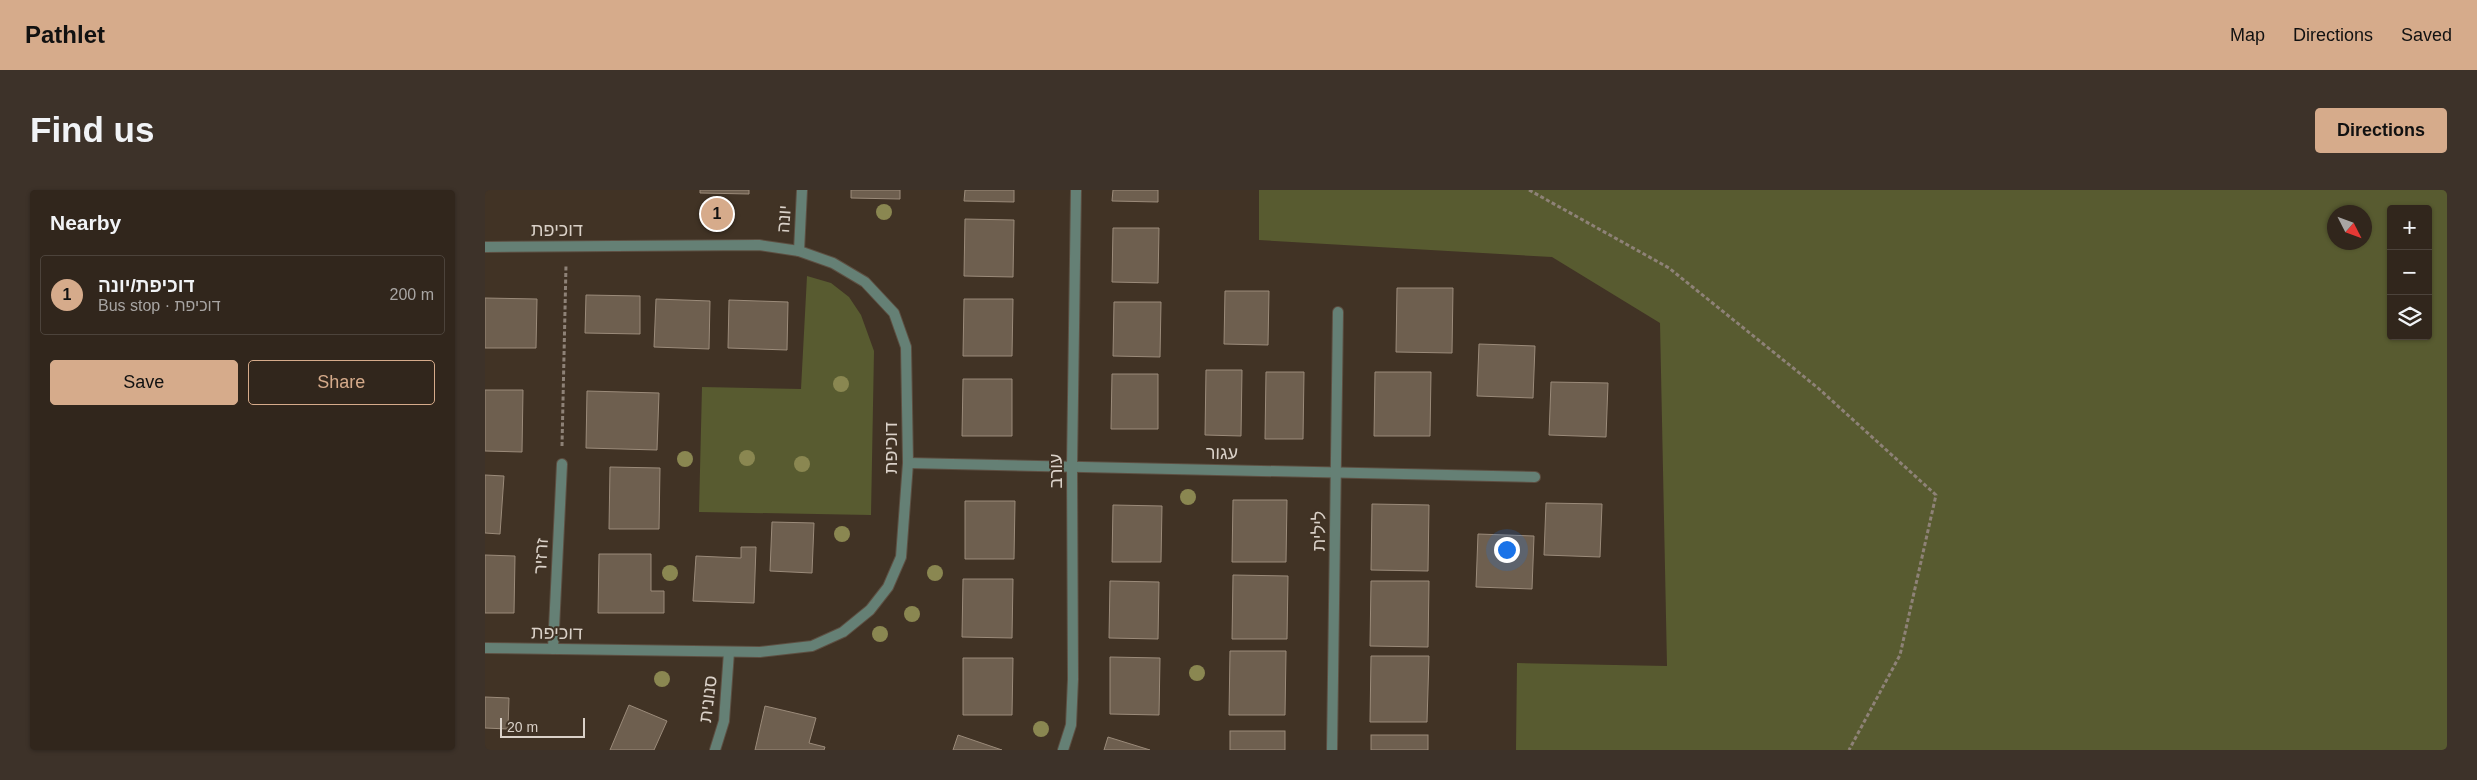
<!DOCTYPE html>
<meta charset="utf-8">
<style>
:root{--surface:#31261c;--page:#3d3229;--text:#f1f3f6;--muted:#a8a5a3;--line:#4c433b;--accent:#d6ab8b}
body{margin:0;font-family:Arial,"Noto Sans Hebrew",sans-serif;background:var(--page);color:var(--text)}
.controls{position:absolute;right:15px;top:15px;display:grid;overflow:hidden;border-radius:5px;box-shadow:0 1px 4px #0004}
.controls button{width:45px;height:45px;display:grid;place-items:center;padding:0;border:0;border-bottom:1px solid var(--line);background:var(--surface);color:var(--text);font:25px sans-serif}
.compass{position:absolute;left:1842px;top:15px;width:45px;height:45px;border-radius:50%;background:var(--surface);box-shadow:0 1px 4px #0004;rotate:132deg}
.scale{position:absolute;left:15px;bottom:12px;width:85px;box-sizing:border-box;padding-left:5px;border:2px solid #dad1c8;border-top:0;font-size:14px;line-height:18px;white-space:nowrap;color:#dad1c8;-webkit-text-stroke:4px #413325;paint-order:stroke}
.you{position:absolute;left:1021px;top:359px;width:18px;height:18px;margin:-12px;border:4px solid #fff;border-radius:50%;background:#1a73e8;box-shadow:0 0 0 8px #1a73e833}
.badge{display:grid;place-items:center;width:32px;height:32px;border-radius:50%;background:var(--accent);color:#111;font-size:16px;font-weight:700}
.pin{position:absolute;translate:-50% -50%;border:2px solid #fff;box-shadow:0 1px 5px #0006}
.list{margin:0;padding:0;list-style:none}
h2{display:flex;justify-content:space-between;align-items:center;height:65px;margin:0;padding:0 20px;font-size:21px}
h2 small{font-size:16px;font-weight:400;color:var(--muted)}
.list li{display:grid;grid-template-columns:32px 1fr auto;gap:15px;align-items:center;box-sizing:border-box;height:80px;margin:0 10px 10px;padding:0 10px;border:1px solid var(--line);border-radius:5px}
.list b{display:block;font-size:19px;white-space:nowrap}
.list p{margin:0;font-size:16px;white-space:nowrap;color:var(--muted)}
.list em{font-size:16px;font-style:normal;color:var(--muted)}
.actions{display:flex;gap:10px;padding:15px 20px}
.actions a{flex:1;padding:11px 0;border:1px solid var(--accent);border-radius:5px;text-align:center;font-size:18px;color:var(--accent)}
.actions .main{background:var(--accent);color:#111}
.icon{flex:none;width:28px;height:28px;fill:none;stroke:currentColor;stroke-width:2;stroke-linecap:round;stroke-linejoin:round}
.map{position:relative;flex:none;width:1962px;height:560px;overflow:hidden;border-radius:5px}
header{display:flex;align-items:center;gap:30px;box-sizing:border-box;height:70px;padding:0 25px;background:var(--accent);color:#111}
header strong{font-size:24px}
nav{display:flex;gap:28px;margin-inline-start:auto;font-size:18px}
.intro{display:flex;align-items:center;justify-content:space-between;box-sizing:border-box;height:120px;padding:0 30px}
h1{margin:0;font-size:35px}
.button{padding:12px 22px;border-radius:5px;background:var(--accent);color:#111;font-size:18px;font-weight:700}
main{display:flex;gap:30px;padding:0 30px}
aside{flex:1;background:var(--surface);border-radius:5px;box-shadow:0 1px 4px #0004}
.map>svg:first-child{display:block}
</style>
<header>
<strong>Pathlet</strong>
<nav><a>Map</a><a>Directions</a><a>Saved</a></nav>
</header>
<div class="intro"><h1>Find us</h1><a class="button">Directions</a></div>
<main>
<aside>
<h2>Nearby<small></small></h2>
<ul class="list">
<li><span class="badge">1</span><div><b>דוכיפת/יונה</b><p>Bus stop · דוכיפת</p></div><em>200 m</em></li>
</ul>
<div class="actions"><a class="main">Save</a><a>Share</a></div>
</aside>
<div class="map">
<svg width="1962" height="560" viewBox="0 0 1962 560">
<rect width="100%" height="100%" fill="#413325"/>
<!-- green -->
<g fill="#585b30" fill-rule="evenodd">
<path d="M774,0H1962V560H1031L1032,473L1182,476L1175,133L1067,67L774,50ZM1906,19H1943V146H1906ZM1850,22H1880V52H1850Z"/>
<path d="M322,86L346,93L364,107L376,125L389,161L386,325L214,322L217,197L316,199Z"/>
</g>
<!-- building -->
<g fill="#6e5f4f" stroke="#9b8b7a">
<path d="M215,0H264V4L215,3Z"/>
<path d="M366,0H415V9L366,8Z"/>
<path d="M480,0H529V12L479,11Z"/>
<path d="M628,0H673V12L627,11Z"/>
<path d="M480,29L529,30L528,87L479,86Z"/>
<path d="M628,38H674L673,93L627,92Z"/>
<path d="M912,98H968L967,163L911,162Z"/>
<path d="M740,101H784L783,155L739,154Z"/>
<path d="M101,105L155,106V144L100,143Z"/>
<path d="M0,108L52,109L51,158H0Z"/>
<path d="M171,109L225,111L224,159L169,157Z"/>
<path d="M479,109H528L527,166H478Z"/>
<path d="M244,110L303,112L302,160L243,158Z"/>
<path d="M629,112H676L675,167L628,166Z"/>
<path d="M994,154L1050,156L1048,208L992,206Z"/>
<path d="M721,180H757L756,246L720,245Z"/>
<path d="M781,182H819L818,249H780Z"/>
<path d="M890,182H946L945,246H889Z"/>
<path d="M627,184H673V239H626Z"/>
<path d="M478,189H527V246H477Z"/>
<path d="M1066,192L1123,193L1121,247L1064,245Z"/>
<path d="M0,200H38L37,262L0,261Z"/>
<path d="M102,201L174,203L172,260L101,258Z"/>
<path d="M125,277L175,278L174,339H124Z"/>
<path d="M0,285L19,286L15,344L0,343Z"/>
<path d="M748,310H802L801,372H747Z"/>
<path d="M480,311H530L529,369H480Z"/>
<path d="M1061,313L1117,314L1115,367L1059,365Z"/>
<path d="M887,314L944,315L943,381L886,380Z"/>
<path d="M628,315L677,316L676,372H627Z"/>
<path d="M287,332L329,333L327,383L285,381Z"/>
<path d="M993,344L1049,346L1047,399L991,397Z"/>
<path d="M256,357H271L269,413L208,411L211,366L256,368Z"/>
<path d="M114,364H166V401H179V423H113Z"/>
<path d="M0,365L30,366L29,423H0Z"/>
<path d="M748,385L803,386L802,449H747Z"/>
<path d="M478,389H528L527,448L477,447Z"/>
<path d="M625,391L674,392L673,449L624,448Z"/>
<path d="M886,391H944L943,457L885,456Z"/>
<path d="M745,461H801L800,525H744Z"/>
<path d="M886,466H944L942,532H885Z"/>
<path d="M625,467L675,468L674,525L625,524Z"/>
<path d="M478,468H528L527,525H478Z"/>
<path d="M0,507L24,508L23,539L0,538Z"/>
<path d="M144,515L182,531L169,560H125Z"/>
<path d="M280,516L331,528L324,553L340,557L339,560H270Z"/>
<rect x="745" y="541" width="55" height="19"/>
<path d="M473,545L517,560H468Z"/>
<rect x="886" y="545" width="57" height="15"/>
<path d="M623,547L665,560H619Z"/>
</g>
<g fill="none" stroke-linecap="round" stroke-linejoin="round">
<defs>
<g id="street">
<path d="M0,57L274,55L314,61L348,73L380,92L409,123L421,157L423,273L416,367L403,397L385,420L358,442L327,456L275,462L0,458"/>
<path d="M314,61L317,0"/>
<path d="M423,273L1050,287"/>
<path d="M68,459L77,274"/>
<path d="M230,560L239,531L244,462"/>
<path d="M578,560L586,535L588,489L587,276L591,0"/>
<path d="M847,560L853,122"/>
</g>
</defs>
<!-- street casing -->
<use href="#street" stroke="#5d4f42" stroke-width="12"/>
<!-- path -->
<g stroke="#8e8277" stroke-width="3" stroke-dasharray="4 2.5" stroke-linecap="butt">
<path d="M1044,0L1184,78L1333,198L1451,305L1415,465L1364,560"/>
<path d="M77,256L81,75"/>
</g>
<!-- street -->
<use href="#street" stroke="#658075" stroke-width="10"/>
</g>
<!-- trees -->
<g fill="#8a8751">
<circle cx="399" cy="22" r="8"/>
<circle cx="356" cy="194" r="8"/>
<circle cx="262" cy="268" r="8"/>
<circle cx="200" cy="269" r="8"/>
<circle cx="317" cy="274" r="8"/>
<circle cx="703" cy="307" r="8"/>
<circle cx="357" cy="344" r="8"/>
<circle cx="185" cy="383" r="8"/>
<circle cx="450" cy="383" r="8"/>
<circle cx="427" cy="424" r="8"/>
<circle cx="395" cy="444" r="8"/>
<circle cx="712" cy="483" r="8"/>
<circle cx="177" cy="489" r="8"/>
<circle cx="556" cy="539" r="8"/>
</g>
<g text-anchor="middle" dominant-baseline="central" stroke-width="4" stroke-linejoin="round" paint-order="stroke">
<!-- street labels -->
<g font-size="18" fill="#dad1c8" stroke="#413325">
<text transform="translate(299 29) rotate(-86)">יונה</text>
<text x="72" y="40">דוכיפת</text>
<text transform="translate(406 258) rotate(-90)">דוכיפת</text>
<text transform="translate(737 263) rotate(1)">עגור</text>
<text transform="translate(571 281) rotate(-90)">עורב</text>
<text transform="translate(834 341) rotate(-89)">לילית</text>
<text transform="translate(56 366) rotate(-87)">זרזיר</text>
<text transform="translate(72 443) rotate(1)">דוכיפת</text>
<text transform="translate(223 509) rotate(-83)">סנונית</text>
</g>
</g>
</svg>
<div class="controls">
<button>+</button>
<button>−</button>
<button><svg class="icon" aria-label="layers" viewBox="0 0 24 24"><path d="M12 4l9 5-9 5-9-5zM3 14l9 5 9-5"/></svg></button>
</div>
<svg class="compass" viewBox="-18 -18 36 36"><path d="M0-13l5 13h-10z" fill="#e53935"/><path d="M0 13l5-13h-10z" fill="#a8a5a3"/></svg>
<div class="scale">20 m</div>
<div class="you"></div>
<div class="pin badge" style="left:232px;top:24px">1</div>
</div>
</main>
